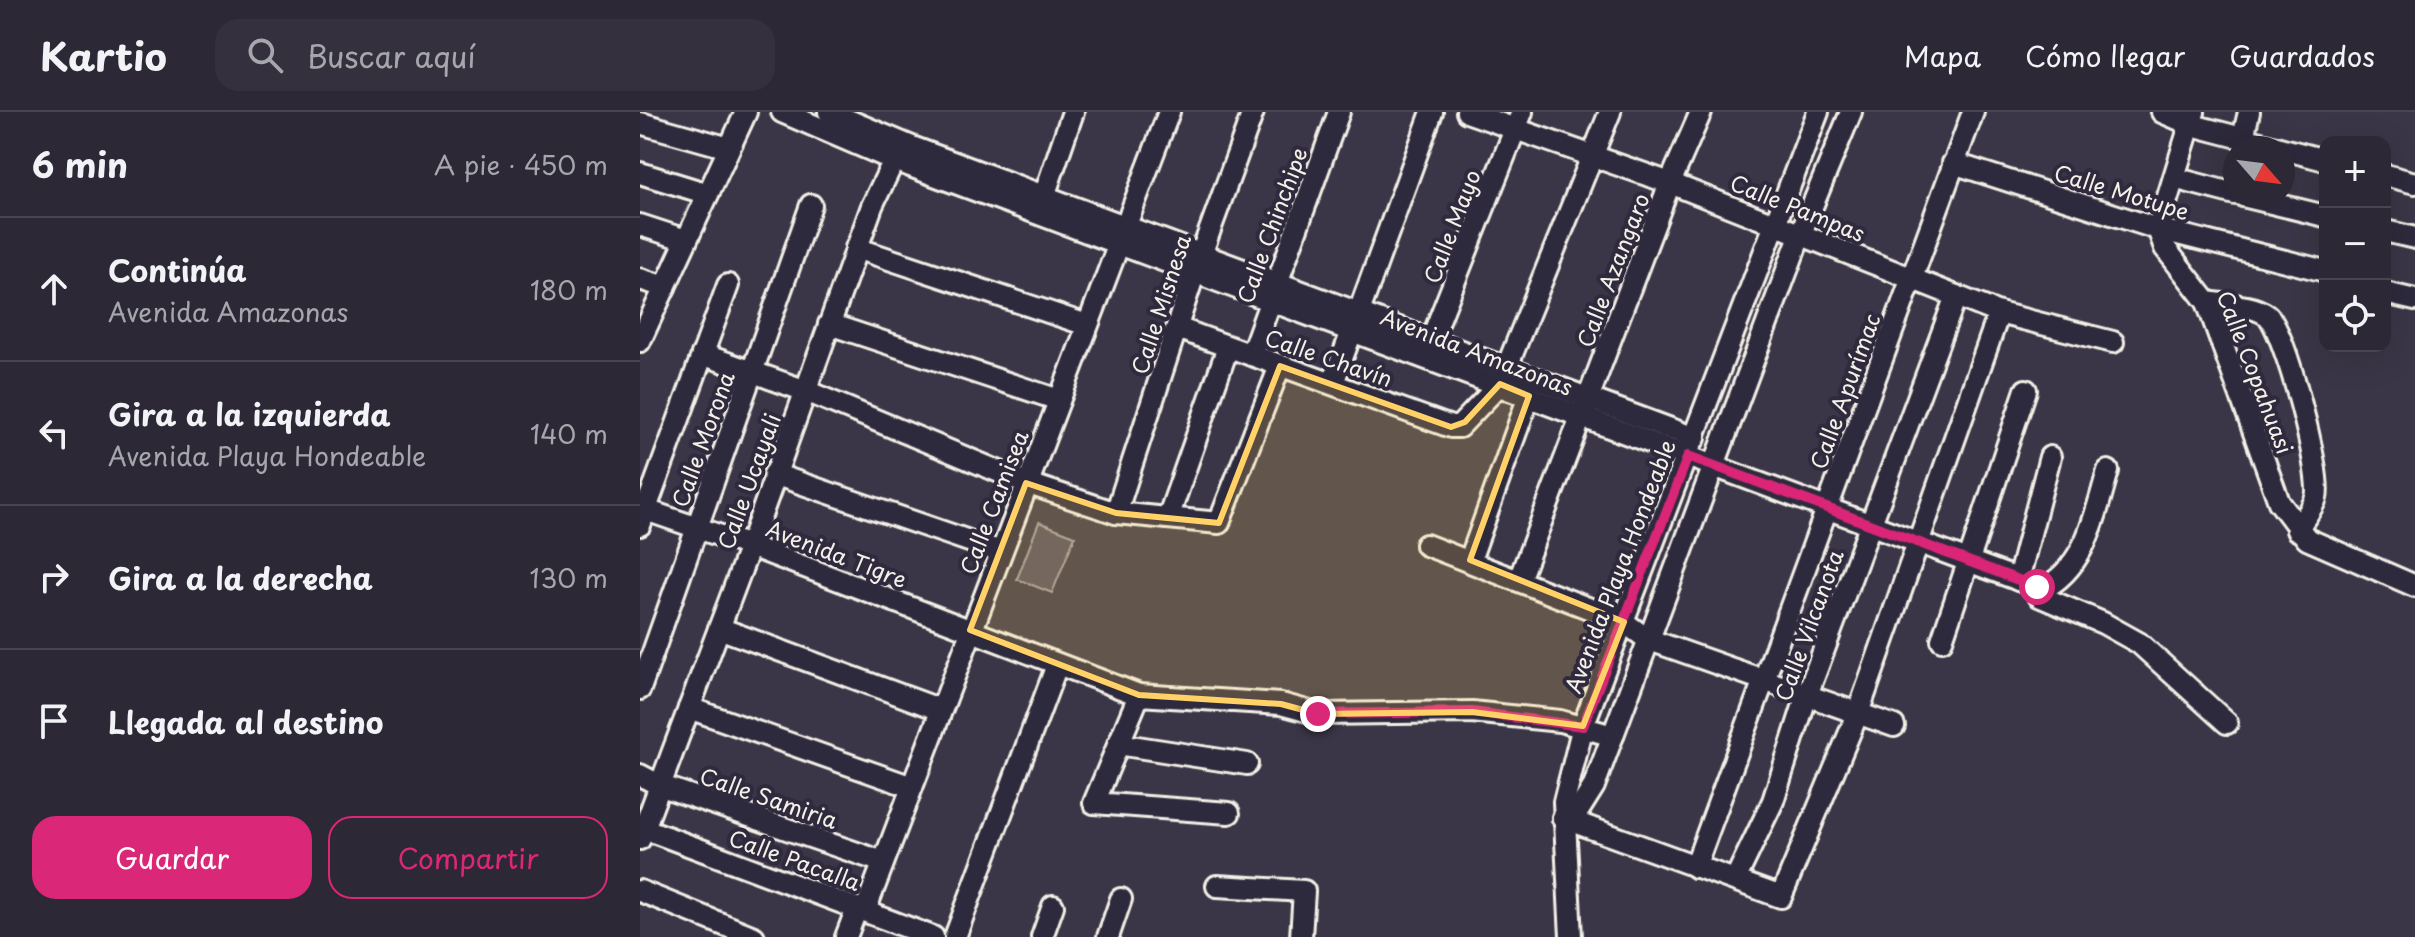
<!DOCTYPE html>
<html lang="es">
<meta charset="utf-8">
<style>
:root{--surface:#2c2835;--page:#34303d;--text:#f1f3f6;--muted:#a6a6ad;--line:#484450;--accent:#db2777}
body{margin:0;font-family:"Playpen Sans",sans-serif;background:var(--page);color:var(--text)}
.controls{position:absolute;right:24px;top:24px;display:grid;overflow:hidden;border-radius:16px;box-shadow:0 8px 32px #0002}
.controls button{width:72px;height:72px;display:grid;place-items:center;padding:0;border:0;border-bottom:2px solid var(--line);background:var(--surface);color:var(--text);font:40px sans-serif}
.compass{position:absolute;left:1583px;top:24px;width:72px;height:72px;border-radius:50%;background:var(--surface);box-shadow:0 8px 32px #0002;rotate:118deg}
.stop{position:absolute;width:24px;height:24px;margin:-18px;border:6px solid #db2777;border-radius:50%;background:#fff}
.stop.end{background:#db2777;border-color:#fff;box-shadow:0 2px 8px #0008}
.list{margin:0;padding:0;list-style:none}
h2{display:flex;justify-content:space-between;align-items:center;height:104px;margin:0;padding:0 32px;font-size:34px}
h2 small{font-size:26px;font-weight:400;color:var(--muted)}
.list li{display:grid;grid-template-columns:52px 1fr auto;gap:24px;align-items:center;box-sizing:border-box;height:144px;padding:0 32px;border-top:2px solid var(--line)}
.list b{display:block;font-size:30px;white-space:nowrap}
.list p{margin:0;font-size:26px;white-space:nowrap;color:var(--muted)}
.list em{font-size:26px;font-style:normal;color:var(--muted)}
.actions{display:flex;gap:16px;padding:24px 32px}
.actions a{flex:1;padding:18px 0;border:2px solid var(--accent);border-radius:24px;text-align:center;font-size:28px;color:var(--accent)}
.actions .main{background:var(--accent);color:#fff}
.icon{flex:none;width:44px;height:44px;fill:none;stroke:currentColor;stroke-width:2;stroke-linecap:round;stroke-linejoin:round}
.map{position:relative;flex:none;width:1775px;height:825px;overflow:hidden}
header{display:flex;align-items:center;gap:48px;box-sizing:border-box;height:112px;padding:0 40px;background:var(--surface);border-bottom:2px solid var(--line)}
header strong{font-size:38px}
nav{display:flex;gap:44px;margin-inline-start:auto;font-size:28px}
.search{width:560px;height:72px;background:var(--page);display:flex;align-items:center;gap:20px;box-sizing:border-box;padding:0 28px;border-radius:24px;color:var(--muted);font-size:30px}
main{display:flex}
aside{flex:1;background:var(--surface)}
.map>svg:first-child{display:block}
</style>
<header>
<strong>Kartio</strong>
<div class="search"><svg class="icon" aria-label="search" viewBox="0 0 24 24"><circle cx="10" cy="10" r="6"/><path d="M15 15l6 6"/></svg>Buscar aquí</div>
<nav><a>Mapa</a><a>Cómo llegar</a><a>Guardados</a></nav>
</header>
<main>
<aside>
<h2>6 min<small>A pie · 450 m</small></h2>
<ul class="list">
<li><svg class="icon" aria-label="ahead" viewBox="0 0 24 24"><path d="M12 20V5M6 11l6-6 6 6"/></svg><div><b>Continúa</b><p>Avenida Amazonas</p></div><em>180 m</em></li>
<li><svg class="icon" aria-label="left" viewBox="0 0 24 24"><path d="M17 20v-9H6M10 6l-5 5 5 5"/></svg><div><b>Gira a la izquierda</b><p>Avenida Playa Hondeable</p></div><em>140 m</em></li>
<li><svg class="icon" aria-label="right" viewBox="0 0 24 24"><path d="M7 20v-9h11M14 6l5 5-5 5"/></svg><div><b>Gira a la derecha</b></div><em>130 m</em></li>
<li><svg class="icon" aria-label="arrive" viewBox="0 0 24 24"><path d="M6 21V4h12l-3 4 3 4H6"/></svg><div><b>Llegada al destino</b></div></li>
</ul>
<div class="actions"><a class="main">Guardar</a><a>Compartir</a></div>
</aside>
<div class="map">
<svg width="1775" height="825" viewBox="0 0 1775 825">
<rect width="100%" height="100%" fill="#3b3647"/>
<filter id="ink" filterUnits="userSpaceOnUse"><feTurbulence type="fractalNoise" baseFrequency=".0125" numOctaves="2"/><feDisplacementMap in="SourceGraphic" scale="16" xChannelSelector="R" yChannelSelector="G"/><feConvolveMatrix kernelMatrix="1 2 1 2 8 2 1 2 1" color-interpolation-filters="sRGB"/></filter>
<g filter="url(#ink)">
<!-- green -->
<path fill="#534e5c" stroke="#a4a0a2" stroke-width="2" d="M399,410L435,424L412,481L377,467Z"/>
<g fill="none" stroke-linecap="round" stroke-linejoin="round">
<defs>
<g id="minor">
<path d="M142,0L254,48L1403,477"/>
<path d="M189,0L272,35L1055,326"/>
<path d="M827,0L1030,71L1359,201L1473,230"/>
<path d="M1522,0L1552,13L1640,36"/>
<path d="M1554,0L1518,117L1525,136L1567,190L1639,390L1667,427L1775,474"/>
<path d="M0,11L89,36"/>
<path d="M1603,26L1609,0"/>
<path d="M1643,37L1685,48"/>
<path d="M1313,51L1518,117L1685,159"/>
<path d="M0,61L68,82"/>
<path d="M1745,63L1775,71"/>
<path d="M1534,66L1595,82"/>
<path d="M1603,84L1685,104"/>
<path d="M400,96L433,0"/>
<path d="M0,113L46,128"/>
<path d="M1745,119L1775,126"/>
<path d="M216,136L447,213"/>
<path d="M0,167L25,175"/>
<path d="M1745,181L1775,188"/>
<path d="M1567,190C1585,193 1612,192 1627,203C1644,216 1683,363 1676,386C1673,396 1663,408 1657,418"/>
<path d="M189,212L419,288"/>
<path d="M537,216L811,315H819L860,272L970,0"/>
<path d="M0,229L106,0"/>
<path d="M786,241L882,0"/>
<path d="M62,242L166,279L386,371L476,401L579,411L640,254"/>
<path d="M611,243L699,0"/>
<path d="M693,271L792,0"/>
<path d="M1468,359C1455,403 1446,456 1401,478L1399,484L1463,511L1499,531L1587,611"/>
<path d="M134,362L361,440"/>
<path d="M0,396L110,434L499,583L641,592L678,602L832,600L920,609L973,624"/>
<path d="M476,401L555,159L613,0"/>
<path d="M528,406L588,235"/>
<path d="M0,413L88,173"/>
<path d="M786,433L984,510L1007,527L1254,614"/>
<path d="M830,448L889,284"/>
<path d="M879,468L1030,71L1061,0"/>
<path d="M1378,468L1410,345"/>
<path d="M79,516L301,598"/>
<path d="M1302,528L1386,278"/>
<path d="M0,577L171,93"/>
<path d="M499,583L454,691L589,701"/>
<path d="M49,596L272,675"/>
<path d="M478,632L607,652"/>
<path d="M0,663L19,673L243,750"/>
<path d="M923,706L1141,785L1218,601L1359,201"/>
<path d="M923,706L937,701L954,674L1161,121L1211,0"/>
<path d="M0,715L293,825"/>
<path d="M0,727L110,434L232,94L254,48L266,40"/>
<path d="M1055,755L1333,0"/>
<path d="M1096,766L1133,689L1167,583L1316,184"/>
<path d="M577,774L664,779L661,825"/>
<path d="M0,779L114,825"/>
<path d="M225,799L529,0"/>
<path d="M206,825L217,796"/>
<path d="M315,825L417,553"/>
<path d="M402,825L413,794"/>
<path d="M468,825L481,787"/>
<path d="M931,825L924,690L943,614L1178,0"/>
</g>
</defs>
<!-- minor casing -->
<use href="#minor" stroke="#f4f1e8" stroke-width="26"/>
<!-- minor -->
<use href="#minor" stroke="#2f2a3d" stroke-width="20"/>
</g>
</g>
<g fill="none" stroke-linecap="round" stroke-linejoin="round" filter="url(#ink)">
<!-- route -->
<path stroke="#db2777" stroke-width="10" d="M678,602L832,600L943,614L1048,344L1397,475"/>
</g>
<!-- marked area -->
<path fill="#ffd166" fill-opacity="0.2" stroke="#ffd166" stroke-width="6" stroke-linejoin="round" d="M640,254L811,315L825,310L860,272L889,284L830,448L984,510L943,614L832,600L678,602L641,592L499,583L330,518L386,371L476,401L579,411Z"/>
<g text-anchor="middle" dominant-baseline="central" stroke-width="8" stroke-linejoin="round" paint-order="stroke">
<!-- street labels -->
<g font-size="22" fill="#f4f1e8" stroke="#2f2a3d">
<text transform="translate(1482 79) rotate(17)">Calle Motupe</text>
<text transform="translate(1158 95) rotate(22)">Calle Pampas</text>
<text transform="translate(631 113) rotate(-70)">Calle Chinchipe</text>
<text transform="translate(811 114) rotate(-69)">Calle Mayo</text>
<text transform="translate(972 158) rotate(-69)">Calle Azangaro</text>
<text transform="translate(520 192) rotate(-72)">Calle Misnesa</text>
<text transform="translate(837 239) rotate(21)">Avenida Amazonas</text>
<text transform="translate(689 245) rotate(19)">Calle Chavín</text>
<text transform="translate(1616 260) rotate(69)">Calle Copahuasi</text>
<text transform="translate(1204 279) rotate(-70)">Calle Apurímac</text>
<text transform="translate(62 327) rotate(-70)">Calle Morona</text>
<text transform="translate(108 369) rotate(-70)">Calle Ucayali</text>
<text transform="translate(353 390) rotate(-69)">Calle Camisea</text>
<text transform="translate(197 441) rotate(21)">Avenida Tigre</text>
<text transform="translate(979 454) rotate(-69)">Avenida Playa Hondeable</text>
<text transform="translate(1168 513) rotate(-70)">Calle Vilcanota</text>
<text transform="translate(129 685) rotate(19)">Calle Samiria</text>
<text transform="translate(155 747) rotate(20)">Calle Pacalla</text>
</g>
</g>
</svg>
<div class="controls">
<button>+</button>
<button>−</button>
<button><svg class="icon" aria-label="locate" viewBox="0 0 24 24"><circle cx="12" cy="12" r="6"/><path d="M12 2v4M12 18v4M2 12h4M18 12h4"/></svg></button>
</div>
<svg class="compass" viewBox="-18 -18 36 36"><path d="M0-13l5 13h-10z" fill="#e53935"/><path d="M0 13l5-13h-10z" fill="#a6a6ad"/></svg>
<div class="stop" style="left:1397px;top:475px"></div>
<div class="stop end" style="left:678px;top:602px"></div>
</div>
</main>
